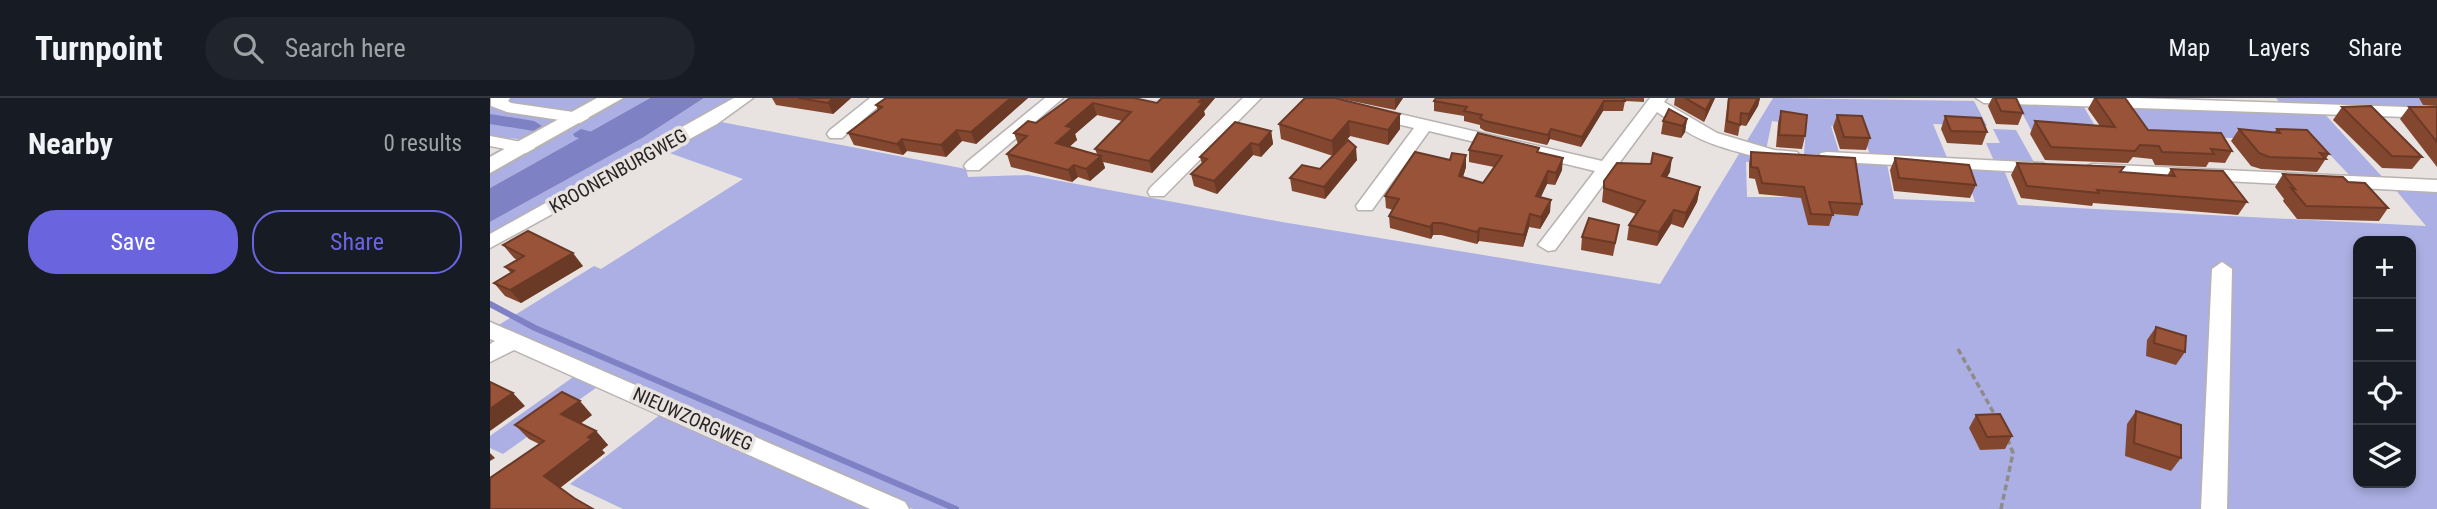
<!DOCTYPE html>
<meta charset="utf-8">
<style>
:root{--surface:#171b24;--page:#20242c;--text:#f1f3f6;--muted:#9ea1a6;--line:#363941;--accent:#6a65df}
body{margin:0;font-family:"Roboto Condensed",sans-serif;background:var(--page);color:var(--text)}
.controls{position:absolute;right:21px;bottom:21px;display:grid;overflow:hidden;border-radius:14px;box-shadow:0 4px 10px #0003}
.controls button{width:63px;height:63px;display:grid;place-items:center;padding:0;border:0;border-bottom:2px solid var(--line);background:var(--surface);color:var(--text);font:35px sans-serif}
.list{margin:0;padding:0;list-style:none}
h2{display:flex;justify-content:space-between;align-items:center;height:91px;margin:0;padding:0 28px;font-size:30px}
h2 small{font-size:23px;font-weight:400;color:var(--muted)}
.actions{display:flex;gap:14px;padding:21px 28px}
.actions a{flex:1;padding:16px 0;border:2px solid var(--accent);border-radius:28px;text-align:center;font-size:24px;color:var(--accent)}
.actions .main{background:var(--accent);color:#fff}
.icon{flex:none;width:38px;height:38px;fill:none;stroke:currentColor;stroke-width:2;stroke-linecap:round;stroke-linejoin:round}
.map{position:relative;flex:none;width:1947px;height:411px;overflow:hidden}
header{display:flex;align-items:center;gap:42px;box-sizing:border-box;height:98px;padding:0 35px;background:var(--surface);border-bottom:2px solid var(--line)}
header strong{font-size:33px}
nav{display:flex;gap:38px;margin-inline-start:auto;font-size:24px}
.search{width:490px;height:63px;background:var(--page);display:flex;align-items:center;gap:18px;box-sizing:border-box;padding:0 24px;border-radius:38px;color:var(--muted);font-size:26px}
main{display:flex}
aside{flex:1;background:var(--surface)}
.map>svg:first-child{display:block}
</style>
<header>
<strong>Turnpoint</strong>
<div class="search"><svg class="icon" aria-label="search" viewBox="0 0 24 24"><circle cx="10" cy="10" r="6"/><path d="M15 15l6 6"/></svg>Search here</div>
<nav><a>Map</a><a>Layers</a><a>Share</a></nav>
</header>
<main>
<aside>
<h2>Nearby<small>0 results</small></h2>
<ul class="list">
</ul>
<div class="actions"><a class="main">Save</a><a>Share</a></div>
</aside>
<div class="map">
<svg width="1947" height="411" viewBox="0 0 1947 411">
<rect width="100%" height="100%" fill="#e8e2e0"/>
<!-- green -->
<g fill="#abafe3" fill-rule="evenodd">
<path d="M0,0H10L5,5L74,21L29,41L0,39Z"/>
<path d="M20,0H115L83,16L20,6L17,3Z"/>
<path d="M133,0H160L0,90V73Z"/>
<path d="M214,0H248L0,140V124L154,39Z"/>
<path d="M1283,0L1484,3L1497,28L1443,26L1458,62L1381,59L1369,28H1341L1350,57L1314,56L1316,28L1282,23L1276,52L1270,63L1256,64L1257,99H1367L1362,64L1397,66L1404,101L1485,104L1474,70L1514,72L1528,107L1936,128L1904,90L1947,91V411H423L7,228L104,168L111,171L253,81L171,52L226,23L476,71L478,79L538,77L792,124L1170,186ZM1868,143H1921V385H1868Z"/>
<path d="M1786,0H1947V13L1792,8Z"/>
<path d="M1527,5L1592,6L1610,36L1542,34Z"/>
<path d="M1630,8L1831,12L1897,84L1864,82L1826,42L1652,38Z"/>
<path d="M1503,31L1526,32L1545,66L1505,65L1496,45H1510Z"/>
<path d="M86,277L110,287L13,356L0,350V338Z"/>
<path d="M175,313L394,411H133L80,386Z"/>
</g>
<!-- water -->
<path fill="#7e81c4" d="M160,0H214L154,39L0,124V90Z"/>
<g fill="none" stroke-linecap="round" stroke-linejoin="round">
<!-- stream -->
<path stroke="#7e81c4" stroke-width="6" d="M0,206L45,230L466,411"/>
<!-- canal -->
<g fill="#7e81c4" fill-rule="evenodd">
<path d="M0,16L44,23L52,28L44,33L0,26Z"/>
<path d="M91,31L124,40L126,43L118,48L85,39L83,36Z"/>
</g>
<defs>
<g id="minor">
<path d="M1,0H20L18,3L21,5L90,15L99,20L90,25L17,14L1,8Z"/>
<path d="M244,0H263L227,26L0,150V136Z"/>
<path d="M380,0H398L352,40H340L337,36L340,32Z"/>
<path d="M555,0H573L489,72H477L474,68L477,64Z"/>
<path d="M753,0H771L674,98H660L658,94L660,90Z"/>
<path d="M1160,0H1177L1174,4L1227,35L1284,52L1307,54L1310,58C1298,71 1231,50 1215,43C1198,36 1182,24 1167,14L1065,152L1058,153L1048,147L1105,73L939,33L882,112H868L866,108L924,30L878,19L875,15L878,11L884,10L1112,63Z"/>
<path d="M1486,0H1647L1947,10V20L1494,5Z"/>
<path d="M0,38L42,46L45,50L36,55L0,48Z"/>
<path d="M1337,54L1553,65L1562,70L1553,75L1331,63L1328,59L1331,55Z"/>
<path d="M1603,66L1947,82V94L1597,76L1594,72L1597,68Z"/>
<path d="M1732,164L1742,171L1737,411H1711L1722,171Z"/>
<path d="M0,224L415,404L419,411H380L24,252L0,264V246L5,243L0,241Z"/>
</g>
<path id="tertiary" d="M107,0H133L0,75V59Z"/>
</defs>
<!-- minor casing -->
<use href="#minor" stroke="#b8b2b0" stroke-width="3"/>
<!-- tertiary casing -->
<use href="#tertiary" stroke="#b8b2b0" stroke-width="4"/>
<!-- path -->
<g stroke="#8f8b89" stroke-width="3.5" stroke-dasharray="6 3.5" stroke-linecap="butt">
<path d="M1468,251L1506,319"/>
<path d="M1511,411L1523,355L1518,342"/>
</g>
<!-- minor -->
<use href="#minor" fill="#fff" fill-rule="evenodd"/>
<!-- tertiary -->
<use href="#tertiary" fill="#fff" fill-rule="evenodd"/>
</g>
<!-- wall -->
<g fill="#834730" fill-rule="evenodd">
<path d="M282,0H361L343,16L286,7Z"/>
<path d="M538,0L486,46L472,43L456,59L417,53L413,57L364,47L358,35L388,12L386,7Z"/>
<path d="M580,0L667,5L672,0H725L714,13L715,17L662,75L613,64L615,70L600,83L588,79L582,84L521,69L517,56L528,46L524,35L546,25ZM607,17L632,23L605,51L607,56L579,49L587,42L585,36Z"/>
<path d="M847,0H913L905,12Z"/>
<path d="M946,0H1154V4L1135,3L1133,13H1113L1091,49L1060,41L1057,47L995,33L990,30V27L974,23V18L944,13V3Z"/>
<path d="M1185,0H1225L1214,24L1184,7Z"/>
<path d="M1238,0H1270L1268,8L1256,28L1250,27L1248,38L1234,34Z"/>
<path d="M1502,0H1526L1533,15L1528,27L1506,26L1498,8Z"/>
<path d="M1604,0H1635L1658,32L1742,53L1735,65L1719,64L1716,69L1665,67L1662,61L1643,59L1638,65L1555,62L1540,36L1545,23L1610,28L1598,11Z"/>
<path d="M1929,0H1947V8L1933,7Z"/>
<path d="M1852,9L1932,59L1922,71L1892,70L1843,22Z"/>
<path d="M1919,9H1947V69L1910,21Z"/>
<path d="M1291,13L1315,38L1312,51L1286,49L1288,25Z"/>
<path d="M910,16V31L898,47L860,38L844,57L867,62L835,101L802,93L800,80L830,71L843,58L791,41L789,26Z"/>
<path d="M1347,17L1380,40L1376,52L1350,51L1343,29Z"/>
<path d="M1455,18L1497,34L1492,47L1457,45L1451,31Z"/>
<path d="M1197,21L1195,34L1191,40L1171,36L1173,23Z"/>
<path d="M1749,31L1784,34L1787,31L1839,56L1827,74L1771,71L1761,68L1741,43Z"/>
<path d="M781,33L783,46L771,59L763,57L727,96L704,88L701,76L712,66L710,59Z"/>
<path d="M979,52L1049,55L1072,72L1065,87L1057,86L1051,99L1060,114L1050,131L1039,129L1033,149L989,143L987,146L951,137H943L941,141L900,130L899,118L903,112L896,110L895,98L976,69L973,79L993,85L1004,69L979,64Z"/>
<path d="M1261,54L1372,106L1368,118L1343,116L1339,128L1318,127L1311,100L1269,96L1265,81L1259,80V65Z"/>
<path d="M1405,60L1486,87L1480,100L1404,93L1400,72Z"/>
<path d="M1527,65L1677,78L1681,71L1757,104L1748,117L1603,105L1602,108L1531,100L1521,77Z"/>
<path d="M1180,74L1177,79L1210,89L1207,104L1193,130L1181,126L1167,148L1137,142L1139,127L1146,116L1112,104L1114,83Z"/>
<path d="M1793,76L1858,84L1898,110L1889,123L1807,121L1793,103L1794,101L1785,89Z"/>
<path d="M1129,127L1123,158L1091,152L1092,139Z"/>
<path d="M13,147L93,168L31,205L15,198L4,185L21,175L15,169L27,162L24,160Z"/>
<path d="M1666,229L1695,254L1686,267L1656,258L1657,242Z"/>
<path d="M1646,313L1691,360L1681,373L1635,358L1637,326Z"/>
<path d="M102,317L90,326L106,333L118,347L112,352L115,355L70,390L0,411L49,346L39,341L25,327Z"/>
<path d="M1486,317L1522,338L1515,351L1490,352L1479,330Z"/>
</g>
<!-- shaded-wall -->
<g fill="#6a3a27">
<path d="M343,0H361L343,16L338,5Z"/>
<path d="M521,0H538L486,46L481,34Z"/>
<path d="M713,0H725L714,13L715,17L662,75L659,63Z"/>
<path d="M905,0H913L905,12Z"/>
<path d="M1222,0H1225L1214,24L1216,12Z"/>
<path d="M1268,0H1270L1268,8L1256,28L1259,16Z"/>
<path d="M1114,3L1113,13L1091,49L1092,39Z"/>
<path d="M603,5L607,17L585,36L587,42L570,57L566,45L576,28Z"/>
<path d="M910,16V31L898,47V32Z"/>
<path d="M1197,21L1195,34L1191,40L1193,28Z"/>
<path d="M859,23L860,38L843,58L842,43Z"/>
<path d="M1061,31L1060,41L1057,47L1058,37Z"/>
<path d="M467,32L472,43L456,59L451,47Z"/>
<path d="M781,33L783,46L771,59L769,47Z"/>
<path d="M412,41L417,53L413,57L407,46Z"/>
<path d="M761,45L763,57L727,96L724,83Z"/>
<path d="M866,49L867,62L835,101L834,89Z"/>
<path d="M976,57V69L969,91V78Z"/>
<path d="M611,58L615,70L600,83L596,71Z"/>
<path d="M1073,60L1072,72L1065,87L1066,75Z"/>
<path d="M1182,60L1180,74L1169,92L1172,78Z"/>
<path d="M584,67L588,79L582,84L578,72Z"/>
<path d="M1058,73L1057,86L1045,110L1046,98Z"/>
<path d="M1210,89L1207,104L1193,130L1196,115Z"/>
<path d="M1061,102L1060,114L1050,131L1051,119Z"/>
<path d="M1184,112L1181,126L1167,148L1169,134Z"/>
<path d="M1040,116L1039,129L1033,149L1034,137Z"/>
<path d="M943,125V137L941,141L940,129Z"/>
<path d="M990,130L989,143L987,146V134Z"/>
<path d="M83,155L93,168L31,205L20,192Z"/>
<path d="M23,295L35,308L0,333V311Z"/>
<path d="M90,303L102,317L84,330L71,316Z"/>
<path d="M106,333L118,347L112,352L115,355L67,392L54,378Z"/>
<path d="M0,355L5,360L0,363Z"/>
</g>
<!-- building -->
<g fill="#985338" stroke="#6a3a27" stroke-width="2">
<path d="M308,0H343L338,5Z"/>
<path d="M396,0H521L481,34L467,32L451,47L412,41L407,46L358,35L392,9L386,7Z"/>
<path d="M580,0H644L667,5L672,0H713L709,4L713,5L659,63L605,51L641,14L603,5L576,28L583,30L566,45L611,58L596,71L584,67L578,72L517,56L537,38L524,35L538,23L546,25Z"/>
<path d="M815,0H845L910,16L898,32L859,23L842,43L789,26Z"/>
<path d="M946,0H1134L1135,3H1114L1092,39L1061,31L1058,37L995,23L990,20L992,17L974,13L977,9L944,3Z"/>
<path d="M1195,0H1222L1216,12Z"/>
<path d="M1239,0H1268L1259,16L1251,15L1250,27L1237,23Z"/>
<path d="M1505,0H1526L1533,15L1511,13Z"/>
<path d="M1605,0H1635L1658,32L1731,35L1742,53L1721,51L1724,56L1672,54L1669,48L1650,47L1645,53L1561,49L1545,23L1625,29Z"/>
<path d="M1881,8L1932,59L1902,58L1852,9Z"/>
<path d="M1919,9H1947V44Z"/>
<path d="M1179,11L1197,21L1193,28L1173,23Z"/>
<path d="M1291,13L1317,17L1315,38L1289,37Z"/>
<path d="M1347,17L1372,18L1380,40L1354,39Z"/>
<path d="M1455,18L1491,20L1497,34L1461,33Z"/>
<path d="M745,24L781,33L769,47L761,45L724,83L701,76L717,61L710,59Z"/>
<path d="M1749,31L1790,35L1787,31L1817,32L1839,56L1830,55L1836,61L1779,59L1769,55Z"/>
<path d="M988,35L1049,50L1047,54L1073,60L1066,75L1058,73L1046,98L1061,102L1051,119L1040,116L1034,137L990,130L987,134L951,125H943L940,129L899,118L909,101L895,98L925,54L960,62L962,55L976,57L969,78L993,85L1012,58L979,52Z"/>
<path d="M858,42L866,49L834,89L800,80L812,67L830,71Z"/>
<path d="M1261,54L1365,60L1372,106L1339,104L1343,117L1321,116L1314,89L1272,85L1268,70L1261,69Z"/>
<path d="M1163,55L1182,60L1172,78L1210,89L1196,115L1184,112L1169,134L1139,127L1155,103L1114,90V83L1127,65L1161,66Z"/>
<path d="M1405,60L1479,67L1486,87L1409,80Z"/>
<path d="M1527,65L1634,69L1630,74L1685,78L1681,71L1733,73L1757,104L1607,92L1609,95L1537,88Z"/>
<path d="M1793,76L1853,79L1858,84L1875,85L1898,110L1816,108L1801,90L1805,91Z"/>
<path d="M1099,120L1129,127L1125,145L1092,139Z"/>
<path d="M38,133L83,155L20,192L4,185L24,173L15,169L34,158L13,147Z"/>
<path d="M1666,229L1696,238L1695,254L1664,245Z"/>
<path d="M0,284L23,295L0,311Z"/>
<path d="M72,294L90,303L71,316L106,333L98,339L102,341L54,378L84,400L103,411H0V380L54,343L25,327Z"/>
<path d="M1646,313L1691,327V360L1644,345Z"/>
<path d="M1510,316L1522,338L1497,339L1486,317Z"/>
</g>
<g text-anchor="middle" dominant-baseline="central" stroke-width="7" stroke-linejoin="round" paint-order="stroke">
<!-- street labels -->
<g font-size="19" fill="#272524" stroke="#e8e2e0">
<text transform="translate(128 73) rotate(-29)">KROONENBURGWEG</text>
<text transform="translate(203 321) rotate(24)">NIEUWZORGWEG</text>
</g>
</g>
</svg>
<div class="controls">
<button>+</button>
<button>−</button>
<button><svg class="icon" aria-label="locate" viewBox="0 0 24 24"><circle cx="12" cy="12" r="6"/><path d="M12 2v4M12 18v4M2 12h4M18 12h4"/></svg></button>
<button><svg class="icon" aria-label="layers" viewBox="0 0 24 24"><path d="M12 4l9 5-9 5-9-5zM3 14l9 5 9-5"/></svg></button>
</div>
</div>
</main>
